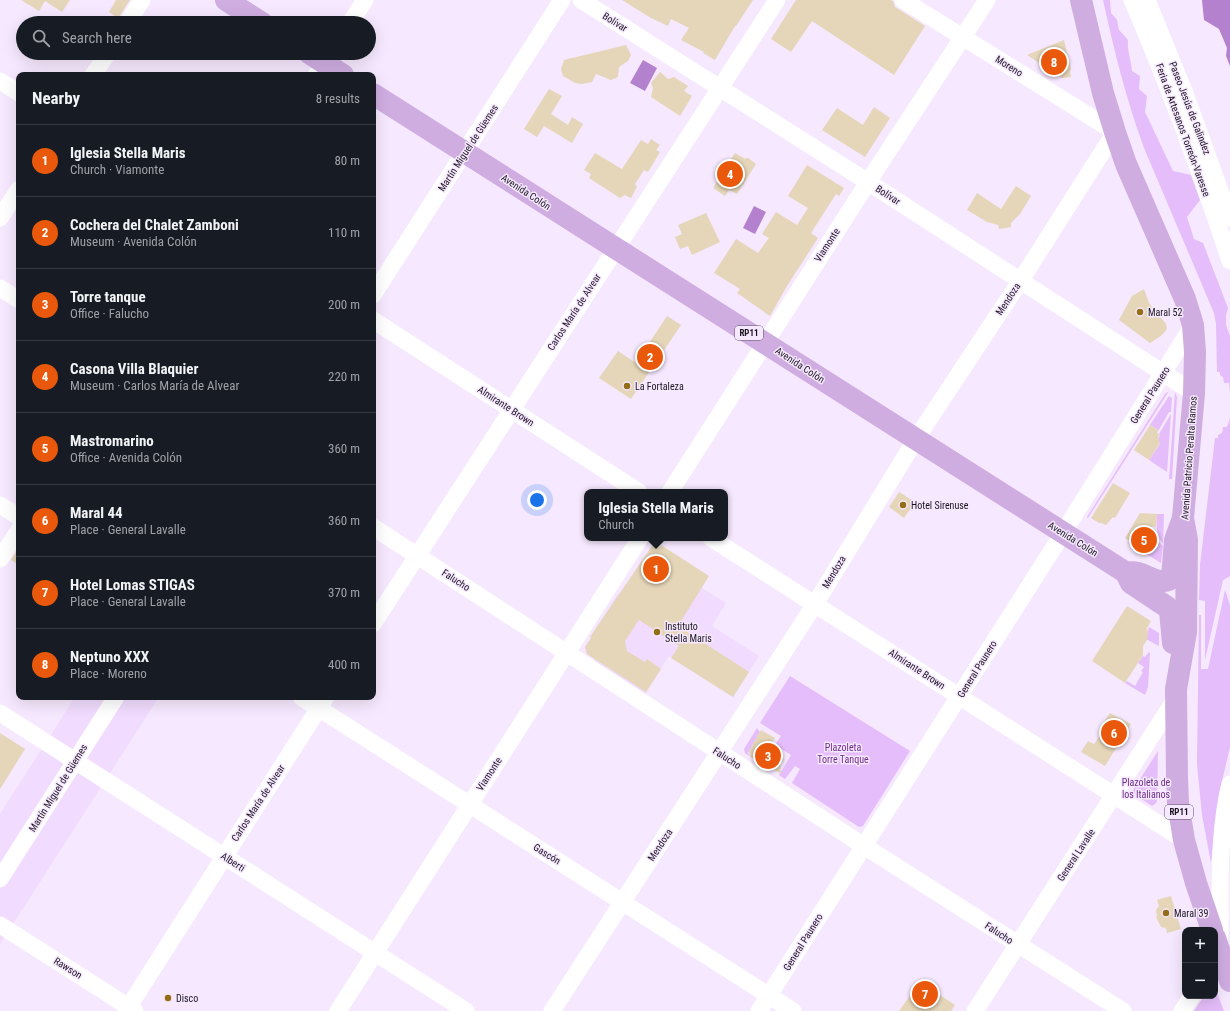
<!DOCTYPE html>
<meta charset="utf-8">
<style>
:root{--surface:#171b24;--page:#20242c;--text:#f1f3f6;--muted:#9ea1a6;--line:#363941;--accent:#ea580c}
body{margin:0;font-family:"Roboto Condensed",sans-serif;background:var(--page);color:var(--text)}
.controls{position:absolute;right:12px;bottom:12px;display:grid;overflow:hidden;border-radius:8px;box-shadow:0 4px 16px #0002}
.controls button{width:36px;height:36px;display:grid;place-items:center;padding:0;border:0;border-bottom:1px solid var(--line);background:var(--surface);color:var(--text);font:20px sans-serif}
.you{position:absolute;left:537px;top:500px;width:14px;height:14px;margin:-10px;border:3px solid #fff;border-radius:50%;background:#1a73e8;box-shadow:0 0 0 6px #1a73e833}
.badge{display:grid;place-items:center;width:26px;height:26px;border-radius:50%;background:var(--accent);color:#fff;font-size:13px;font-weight:700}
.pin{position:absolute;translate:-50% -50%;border:2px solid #fff;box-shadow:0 1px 4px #0006}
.popup{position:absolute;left:584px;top:489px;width:144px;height:52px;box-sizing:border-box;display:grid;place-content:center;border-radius:8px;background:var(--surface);filter:drop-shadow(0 1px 3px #0005);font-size:13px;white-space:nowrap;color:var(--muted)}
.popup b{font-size:15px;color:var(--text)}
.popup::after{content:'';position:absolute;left:50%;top:100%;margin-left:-8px;border:8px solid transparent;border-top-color:var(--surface)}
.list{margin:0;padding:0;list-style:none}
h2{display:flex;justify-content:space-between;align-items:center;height:52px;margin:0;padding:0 16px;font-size:17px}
h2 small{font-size:13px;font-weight:400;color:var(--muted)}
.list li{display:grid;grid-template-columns:26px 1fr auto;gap:12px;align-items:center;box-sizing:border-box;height:72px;padding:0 16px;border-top:1px solid var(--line)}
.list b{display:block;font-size:15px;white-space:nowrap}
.list p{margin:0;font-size:13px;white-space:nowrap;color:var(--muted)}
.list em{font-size:13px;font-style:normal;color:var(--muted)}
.icon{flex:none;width:22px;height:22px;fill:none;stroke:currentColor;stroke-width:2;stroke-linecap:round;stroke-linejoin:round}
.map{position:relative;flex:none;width:1230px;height:1011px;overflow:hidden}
.search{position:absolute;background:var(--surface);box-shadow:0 4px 16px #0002;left:16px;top:16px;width:360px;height:44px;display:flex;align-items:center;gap:10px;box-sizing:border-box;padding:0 14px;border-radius:22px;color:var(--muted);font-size:15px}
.panel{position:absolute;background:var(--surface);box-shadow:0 4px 16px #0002;left:16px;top:72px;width:360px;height:628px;border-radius:8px}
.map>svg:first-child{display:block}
</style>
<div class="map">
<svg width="1230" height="1011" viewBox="0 0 1230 1011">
<rect width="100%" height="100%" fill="#f6e8fe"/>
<!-- built -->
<g fill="#f1dbfe">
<path d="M676,572L726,603L712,626L759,656L733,697L669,656L645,694L593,660L594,659L587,654L585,647L591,639L590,637L618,594L648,614Z"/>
<path d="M75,697H159L0,944V814Z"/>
</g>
<!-- green -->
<g fill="#e4bdfa">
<path d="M1103,0H1110L1111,13L1117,20L1119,30L1128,40C1127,51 1131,60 1132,71L1140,76L1139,89L1147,96L1145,112L1173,171L1191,175L1200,200L1187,217L1194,239L1203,243L1228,308L1226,315V325L1230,336V392L1229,383H1224L1223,377L1220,375V372H1217L1216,324L1214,313L1144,148C1126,99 1114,50 1103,0Z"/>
<path d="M1169,391L1088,518L1087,517L1165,394Z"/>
<path d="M1175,392L1177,397L1172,479H1169Z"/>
<path d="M1169,396L1172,398L1171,412H1169L1157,433L1158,430L1150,425Z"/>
<path d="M1171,414L1167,472L1149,460L1160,444L1158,439L1160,435L1159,434Z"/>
<path d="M1230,418V576L1223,580L1205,660V601L1199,600L1200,565L1215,438H1218V435L1222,433L1223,427H1227Z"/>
<path d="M1157,514H1164L1163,544C1156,536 1156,524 1157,514Z"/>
<path d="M1156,532L1159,542L1163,546L1161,563L1128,543L1130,541L1147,551H1152L1155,548Z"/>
<path d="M1225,590L1230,605V747L1219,794L1211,863L1202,815L1197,764L1199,615H1201V669H1208Z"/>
<path d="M1149,627L1159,633V646L1146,639Z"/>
<path d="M1149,652L1150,653L1148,687L1145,695L1125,683L1127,681L1135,686L1143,672L1141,671L1144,667L1138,663L1143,656L1145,657Z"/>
<path d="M790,676L910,751L863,826L859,827L792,783L800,769L795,766L785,779L779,775L791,755L775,745L781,736L760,723Z"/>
<path d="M757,728L760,732L748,753L751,757L745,753L744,749Z"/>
<path d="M1158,751L1157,801L1156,803L1152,806L1134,794L1133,790Z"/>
<path d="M1215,988L1224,1011H1194L1204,996H1215Z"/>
</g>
<!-- water -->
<g fill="#b381cd">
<path d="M1202,0H1230V66L1226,56L1227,48L1219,29L1204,20Z"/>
<path d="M643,60L657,68L645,91L630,83Z"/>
<path d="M754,206L766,212L755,234L743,228Z"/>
</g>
<!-- building -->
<g fill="#e5d6b9">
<path d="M21,0H70L62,12L45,1L39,11Z"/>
<path d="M116,0H130L118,18L109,12Z"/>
<path d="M622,0H753L736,26H735L715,60L703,53L704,52L681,40L689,28L671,19L668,26L651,18Z"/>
<path d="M796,0H891L893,1L895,7L925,26L894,75L812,21L791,52L771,39Z"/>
<path d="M1064,40L1071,70L1070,71L1071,77L1062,78L1027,55Z"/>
<path d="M626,45L631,55L628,61L619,67L618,77L611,80L596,74L592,82L582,84L575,83L563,76L561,69L564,60Z"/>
<path d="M660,72L668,79L674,77L688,86L684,91L692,96L680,116L651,97L653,88L651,83Z"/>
<path d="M549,89L562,96L551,114L568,125L572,117L583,124L572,143L544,126L537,137L524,129Z"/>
<path d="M874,107L890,118L865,157L822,130L837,108L863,125Z"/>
<path d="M651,139L660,145L656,150L660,152L648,172L644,170L635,184L637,187L631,198L625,195L620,198L589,178L591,174L584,170L595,153L622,169L641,140L648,144Z"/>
<path d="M735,153L745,159L746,158H748L756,164L737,194L729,190L725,196L713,188Z"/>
<path d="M807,165L844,188L839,196L836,194L811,233L818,238L787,286L770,316L737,293L740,289L714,273L736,239L758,253L769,238L762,234L776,212L797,225L808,208L788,196Z"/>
<path d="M1016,186L1031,196L1020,214L1011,223V227L999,229L998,225L987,222L967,210L977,193L1001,209Z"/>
<path d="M706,213L720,242L692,255L688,246L680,249L675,237L682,234L678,225Z"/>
<path d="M1144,289L1149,303L1166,324L1167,329L1161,336L1150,343L1119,320L1132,296Z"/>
<path d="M667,316L681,325L631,399L599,378L618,351L636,363Z"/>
<path d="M1150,425L1158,430L1157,433L1160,435L1158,437L1160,443L1149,460L1134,450Z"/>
<path d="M1113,483L1130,493L1115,518L1113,517L1106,525L1101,523H1099L1091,518Z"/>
<path d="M899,492L915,502L904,518L889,507Z"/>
<path d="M1140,513L1157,514L1156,527L1152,526L1151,540L1148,545L1145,547L1138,546L1125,538Z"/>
<path d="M654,543L660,547L661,545L709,576L678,626L749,672L733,697L671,658L679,646L639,620L625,641L627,651L645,662L647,659L661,669L646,692L587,654L585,647L591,638L590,637Z"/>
<path d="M19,548V565L11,560Z"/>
<path d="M1127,606L1151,621L1147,628L1148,632L1147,640L1143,646V655L1125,683L1092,661Z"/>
<path d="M1110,713L1131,724L1105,766L1081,752L1088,741L1094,744L1108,725L1104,722Z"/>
<path d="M761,730L775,738L768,749L784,759L780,765L781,774L760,760L755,758H751L749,751Z"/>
<path d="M0,733L25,749L0,789Z"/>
<path d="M1171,896L1181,929L1167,933L1166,928L1161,927L1156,917L1157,916L1156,910L1159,906L1157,900Z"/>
<path d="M920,982L955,1005L951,1011H899Z"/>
</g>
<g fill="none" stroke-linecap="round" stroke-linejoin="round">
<!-- minor -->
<g stroke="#fff" stroke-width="17">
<path d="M581,0L868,182L1194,393"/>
<path d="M1132,0C1169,86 1201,173 1230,261"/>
<path d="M1147,0L1184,91L1230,218"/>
<path d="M127,23L142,0"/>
<path d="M350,23L365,0"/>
<path d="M93,75L108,53"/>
<path d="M316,75L331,53"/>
<path d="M0,81L19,93"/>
<path d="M0,218L19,189"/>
<path d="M0,288L19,300"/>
<path d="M373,295L562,0"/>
<path d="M373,320L639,492"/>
<path d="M670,492L868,182L987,0"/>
<path d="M0,505L19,517"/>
<path d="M373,527L864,846L1123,1011"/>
<path d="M711,538L1184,840"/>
<path d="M0,559L19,530"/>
<path d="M373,624L777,0"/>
<path d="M301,697L793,1011"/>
<path d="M0,713L466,1011"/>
<path d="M0,879L116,697"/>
<path d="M0,925L135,1011"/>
<path d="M1220,944C1221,891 1217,836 1230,784"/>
<path d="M126,1011L326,697"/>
<path d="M338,1011L640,538"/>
<path d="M552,1011L815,604L916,439L1021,280L1115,132L903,0"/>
<path d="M759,1011L1063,533L1193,325"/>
<path d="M975,1011L1176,698"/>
<path d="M1182,1011L1192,996"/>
</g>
<!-- major -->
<g stroke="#cfade1" stroke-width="22">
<path d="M226,0L262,23"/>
<path d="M1081,0L1103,93L1115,132L1126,164L1185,299L1193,325L1195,352L1194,393L1183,518L1187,540L1186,632L1176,689L1177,778L1178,803L1184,840L1196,883L1212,930"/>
<path d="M309,53L343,75"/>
<path d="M373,94L1125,572C1129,572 1134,572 1138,573C1149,576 1161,586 1172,578L1175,540L1183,518"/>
<path d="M1127,575L1131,583L1167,607L1170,611L1173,643"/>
<path d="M1215,938L1230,981"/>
</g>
</g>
<!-- markers -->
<g fill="#946e17" stroke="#f6e8fe" stroke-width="1.5">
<circle cx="1140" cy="312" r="4"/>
<circle cx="627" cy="386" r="4"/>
<circle cx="903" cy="505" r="4"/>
<circle cx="657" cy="632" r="4"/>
<circle cx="1166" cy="913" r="4"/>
<circle cx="168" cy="998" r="4"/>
</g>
<g text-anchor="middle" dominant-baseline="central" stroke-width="3" stroke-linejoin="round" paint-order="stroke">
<!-- shield labels -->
<g fill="#f6e8fe" stroke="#5d5462" stroke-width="1">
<rect x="735" y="326" width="28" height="14" rx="3"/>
<rect x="1165" y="805" width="28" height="14" rx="3"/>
</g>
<g font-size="9" font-weight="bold" fill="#1b151f">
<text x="749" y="333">RP11</text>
<text x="1179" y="812">RP11</text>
</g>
<!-- street labels -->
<g font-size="10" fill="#1b151f" stroke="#f6e8fe">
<text transform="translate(615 22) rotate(32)">Bolívar</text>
<text transform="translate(1009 66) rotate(32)">Moreno</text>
<text transform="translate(1190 108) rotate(69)">Paseo Jesús de Galindez</text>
<text transform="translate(1183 130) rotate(70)">Feria de Artesanos Torreón-Varesse</text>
<text transform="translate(468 148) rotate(-57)">Martín Miguel de Güemes</text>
<text transform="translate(526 192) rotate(33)">Avenida Colón</text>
<text transform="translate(888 195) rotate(33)">Bolívar</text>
<text transform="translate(827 245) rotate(-57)">Viamonte</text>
<text transform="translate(1008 299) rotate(-57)">Mendoza</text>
<text transform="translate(574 312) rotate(-57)">Carlos María de Alvear</text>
<text transform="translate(800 365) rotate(33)">Avenida Colón</text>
<text transform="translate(1150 395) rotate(-58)">General Paunero</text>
<text transform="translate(506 406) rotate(33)">Almirante Brown</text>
<text transform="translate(1189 458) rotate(-86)">Avenida Patricio Peralta Ramos</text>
<text transform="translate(1073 539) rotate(32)">Avenida Colón</text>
<text transform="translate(834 572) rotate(-59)">Mendoza</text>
<text transform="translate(456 580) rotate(33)">Falucho</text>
<text transform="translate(917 669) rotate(33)">Almirante Brown</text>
<text transform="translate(977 669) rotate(-58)">General Paunero</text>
<text transform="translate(727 758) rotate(33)">Falucho</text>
<text transform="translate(489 774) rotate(-57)">Viamonte</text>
<text transform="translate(58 788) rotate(-58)">Martín Miguel de Güemes</text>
<text transform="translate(258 803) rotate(-57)">Carlos María de Alvear</text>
<text transform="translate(660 845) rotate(-57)">Mendoza</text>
<text transform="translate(547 854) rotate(32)">Gascón</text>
<text transform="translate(1076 855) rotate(-57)">General Lavalle</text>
<text transform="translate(233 862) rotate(33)">Alberti</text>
<text transform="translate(999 933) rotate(33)">Falucho</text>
<text transform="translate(803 942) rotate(-58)">General Paunero</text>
<text transform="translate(68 968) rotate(32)">Rawson</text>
</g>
<!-- poi labels -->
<g font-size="10" fill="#1b151f" stroke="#f6e8fe" text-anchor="start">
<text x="1148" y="312">Maral 52</text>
<text x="635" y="386">La Fortaleza</text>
<text x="911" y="505">Hotel Sirenuse</text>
<text x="665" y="626">Instituto<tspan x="665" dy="12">Stella Maris</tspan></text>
<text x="1174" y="913">Maral 39</text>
<text x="176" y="998">Disco</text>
</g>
<!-- park labels -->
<g font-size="10" fill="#6c2e89" stroke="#f6e8fe">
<text x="843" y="747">Plazoleta<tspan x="843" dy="12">Torre Tanque</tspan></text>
<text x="1146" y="782">Plazoleta de<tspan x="1146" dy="12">los Italianos</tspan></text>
</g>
</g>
</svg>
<div class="controls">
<button>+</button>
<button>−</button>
</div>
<div class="you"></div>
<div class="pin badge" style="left:656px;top:569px">1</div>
<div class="popup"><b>Iglesia Stella Maris</b>Church</div>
<div class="pin badge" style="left:650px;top:357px">2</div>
<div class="pin badge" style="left:768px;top:756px">3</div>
<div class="pin badge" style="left:730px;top:174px">4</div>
<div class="pin badge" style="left:1144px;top:540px">5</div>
<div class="pin badge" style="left:1114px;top:733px">6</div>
<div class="pin badge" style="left:925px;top:994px">7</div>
<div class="pin badge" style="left:1054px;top:62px">8</div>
<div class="search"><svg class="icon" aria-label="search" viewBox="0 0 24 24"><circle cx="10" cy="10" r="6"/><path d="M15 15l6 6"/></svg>Search here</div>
<section class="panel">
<h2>Nearby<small>8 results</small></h2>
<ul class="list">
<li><span class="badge">1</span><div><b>Iglesia Stella Maris</b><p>Church · Viamonte</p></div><em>80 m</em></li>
<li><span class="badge">2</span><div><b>Cochera del Chalet Zamboni</b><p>Museum · Avenida Colón</p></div><em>110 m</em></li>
<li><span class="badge">3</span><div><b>Torre tanque</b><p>Office · Falucho</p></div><em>200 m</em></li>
<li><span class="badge">4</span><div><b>Casona Villa Blaquier</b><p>Museum · Carlos María de Alvear</p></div><em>220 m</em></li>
<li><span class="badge">5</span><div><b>Mastromarino</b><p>Office · Avenida Colón</p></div><em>360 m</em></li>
<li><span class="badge">6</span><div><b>Maral 44</b><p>Place · General Lavalle</p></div><em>360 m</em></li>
<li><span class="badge">7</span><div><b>Hotel Lomas STIGAS</b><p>Place · General Lavalle</p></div><em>370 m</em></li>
<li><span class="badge">8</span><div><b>Neptuno XXX</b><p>Place · Moreno</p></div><em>400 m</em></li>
</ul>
</section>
</div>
